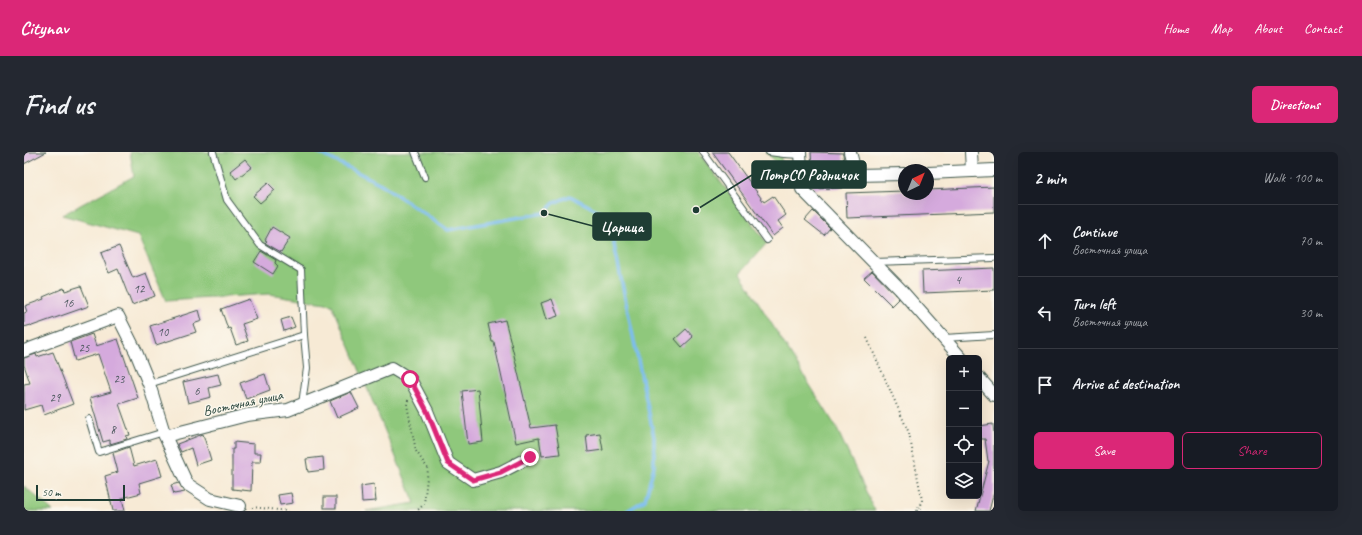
<!DOCTYPE html>
<meta charset="utf-8">
<style>
:root{--surface:#171b24;--page:#242831;--text:#f1f3f6;--muted:#9ea1a6;--line:#363941;--accent:#db2777}
body{margin:0;font-family:Caveat,sans-serif;background:var(--page);color:var(--text)}
.controls{position:absolute;right:12px;bottom:12px;display:grid;overflow:hidden;border-radius:6px;box-shadow:0 4px 16px #0002}
.controls button{width:36px;height:36px;display:grid;place-items:center;padding:0;border:0;border-bottom:1px solid var(--line);background:var(--surface);color:var(--text);font:20px sans-serif}
.compass{position:absolute;left:874px;top:12px;width:36px;height:36px;border-radius:50%;background:var(--surface);box-shadow:0 4px 16px #0002;rotate:43deg}
.scale{position:absolute;left:12px;bottom:10px;width:89px;box-sizing:border-box;padding-left:4px;border:2px solid #1f3d34;border-top:0;font-size:11px;line-height:14px;white-space:nowrap;color:#1f3d34;-webkit-text-stroke:3px #fbf7ec;paint-order:stroke}
.stop{position:absolute;width:12px;height:12px;margin:-9px;border:3px solid #db2777;border-radius:50%;background:#fff}
.stop.end{background:#db2777;border-color:#fff;box-shadow:0 1px 4px #0008}
.list{margin:0;padding:0;list-style:none}
h2{display:flex;justify-content:space-between;align-items:center;height:52px;margin:0;padding:0 16px;font-size:17px}
h2 small{font-size:13px;font-weight:400;color:var(--muted)}
.list li{display:grid;grid-template-columns:26px 1fr auto;gap:12px;align-items:center;box-sizing:border-box;height:72px;padding:0 16px;border-top:1px solid var(--line)}
.list b{display:block;font-size:15px;white-space:nowrap}
.list p{margin:0;font-size:13px;white-space:nowrap;color:var(--muted)}
.list em{font-size:13px;font-style:normal;color:var(--muted)}
.actions{display:flex;gap:8px;padding:12px 16px}
.actions a{flex:1;padding:9px 0;border:1px solid var(--accent);border-radius:6px;text-align:center;font-size:14px;color:var(--accent)}
.actions .main{background:var(--accent);color:#fff}
.icon{flex:none;width:22px;height:22px;fill:none;stroke:currentColor;stroke-width:2;stroke-linecap:round;stroke-linejoin:round}
.map{position:relative;flex:none;width:970px;height:359px;overflow:hidden;border-radius:6px}
header{display:flex;align-items:center;gap:24px;box-sizing:border-box;height:56px;padding:0 20px;background:var(--accent);color:#fff}
header strong{font-size:19px}
nav{display:flex;gap:22px;margin-inline-start:auto;font-size:14px}
.intro{display:flex;align-items:center;justify-content:space-between;box-sizing:border-box;height:96px;padding:0 24px}
h1{margin:0;font-size:28px}
.button{padding:10px 18px;border-radius:6px;background:var(--accent);color:#fff;font-size:14px;font-weight:700}
main{display:flex;gap:24px;padding:0 24px}
aside{flex:1;background:var(--surface);border-radius:6px;box-shadow:0 4px 16px #0002}
.map>svg:first-child{display:block}
</style>
<header>
<strong>Citynav</strong>
<nav><a>Home</a><a>Map</a><a>About</a><a>Contact</a></nav>
</header>
<div class="intro"><h1>Find us</h1><a class="button">Directions</a></div>
<main>
<div class="map">
<svg width="970" height="359" viewBox="0 0 970 359">
<rect width="100%" height="100%" fill="#fbf7ec"/>
<filter id="ink" filterUnits="userSpaceOnUse"><feTurbulence type="fractalNoise" baseFrequency=".025" numOctaves="2"/><feDisplacementMap in="SourceGraphic" scale="8" xChannelSelector="R" yChannelSelector="G"/><feConvolveMatrix kernelMatrix="1 2 1 2 8 2 1 2 1" color-interpolation-filters="sRGB"/></filter>
<filter id="wash" filterUnits="userSpaceOnUse"><feTurbulence type="fractalNoise" baseFrequency=".012" numOctaves="4" result="noise"/><feDisplacementMap in="SourceGraphic" scale="16" xChannelSelector="R" yChannelSelector="G"/><feGaussianBlur stdDeviation="0.9" result="paint"/><feColorMatrix in="noise" values="0 0 0 0 0 0 0 0 0 0 0 0 0 0 0 0 0 1.4 0 .05"/><feComposite in="paint" operator="in"/></filter>
<g filter="url(#wash)">
<rect width="100%" height="100%" fill="#f7ead5"/>
<!-- green -->
<g fill="#8fc87b" stroke="#578258">
<path d="M106,0H674L743,91L716,121L812,275L851,359H342L391,351L308,152L245,142L142,149L114,84L38,63L110,24Z"/>
<path d="M742,0H757L758,16Z"/>
<path d="M0,334L29,359H0Z"/>
</g>
<g fill="none" stroke-linecap="round" stroke-linejoin="round">
<!-- stream -->
<path stroke="#7cbdf1" stroke-width="3.5" d="M293,0L357,32L424,78L520,61L530,51L546,44L584,64L630,285V314L621,348L603,359"/>
</g>
<g id="blocks">
<!-- building -->
<g fill="#d5aadd">
<path d="M0,0H22L0,12Z"/>
<path d="M688,0H704L740,50L749,44L762,63L754,69L759,76L749,84Z"/>
<path d="M787,0L819,1L820,14H817L818,36L789,37Z"/>
<path d="M221,7L228,15L212,27L206,19Z"/>
<path d="M244,31L251,38L236,51L229,44Z"/>
<path d="M970,35V60L823,66L822,41L880,39V42H904V38Z"/>
<path d="M789,59L806,76L800,83L781,68Z"/>
<path d="M248,75L266,86L257,100L241,91L243,89L241,88Z"/>
<path d="M95,94L109,126L122,121L131,144L108,153L94,117L85,121L77,101Z"/>
<path d="M237,99L252,108L251,111L254,114L249,122L230,110Z"/>
<path d="M970,116V138L899,141L898,119Z"/>
<path d="M848,119L875,147L868,154L840,126Z"/>
<path d="M57,134L65,154L8,174L7,173L0,175V161L3,160L1,154L20,147L19,145L40,136L41,139Z"/>
<path d="M225,147L233,167L218,172L224,189L212,193L206,176L204,177L197,157Z"/>
<path d="M528,147L534,164L522,168L517,151Z"/>
<path d="M175,158L178,169L169,172L172,180L132,193L126,174Z"/>
<path d="M267,165L271,175L260,179L257,168Z"/>
<path d="M481,168L489,199L507,276L531,273L536,302L518,304L515,286L492,291L470,190H468L464,172Z"/>
<path d="M662,177L669,185L658,195L651,187Z"/>
<path d="M68,182L72,194L94,187L114,246L95,252L106,283L102,284L103,287L86,292V288L79,290L66,246L87,240L74,202L51,209L46,190Z"/>
<path d="M29,200L49,252L20,263L17,253L0,258V232L6,231L0,213V206L12,202L13,205Z"/>
<path d="M194,222L197,233L185,236L187,245L164,251L159,230Z"/>
<path d="M241,222L246,238L222,247L216,231Z"/>
<path d="M454,237L459,290L444,292L438,239Z"/>
<path d="M327,240L335,256L313,266L306,249Z"/>
<path d="M969,272L970,283V340L965,359H952L965,309H964L961,287H957L955,274Z"/>
<path d="M576,281L579,298L564,300L562,283Z"/>
<path d="M179,282L187,308L172,313L167,296L157,300L153,292Z"/>
<path d="M210,290L230,292V301H237L236,310H228L227,339L208,337V297H210Z"/>
<path d="M105,295L110,314L133,307L138,324L115,331L117,341L98,346L101,359H89L81,324L94,320L89,301Z"/>
<path d="M299,305L300,318L284,320L282,307Z"/>
<path d="M155,331L161,340L150,342L147,333Z"/>
<path d="M350,332L352,349L338,350L337,334Z"/>
<path d="M267,341L269,351L256,353L254,343Z"/>
<rect x="300" y="345" width="12" height="11"/>
</g>
</g>
</g>
<g filter="url(#ink)">
<use href="#blocks" fill-opacity="0" stroke="#3f574c" stroke-width="1"/>
<g fill="none" stroke-linecap="round" stroke-linejoin="round">
<defs>
<g id="service">
<path d="M391,0L401,25"/>
<path d="M679,0L743,88"/>
<path d="M745,0L760,2L776,3"/>
<path d="M850,110L970,106"/>
<path d="M920,186L970,183"/>
<path d="M125,232L280,183L277,118L236,93L203,48L189,0"/>
<path d="M278,252L283,216L280,183"/>
<path d="M65,267L75,300L140,280"/>
</g>
<g id="minor">
<path d="M776,0L778,37L876,137L937,206"/>
<path d="M826,0L832,23L880,22"/>
<path d="M947,0L948,19"/>
<path d="M904,21L970,18"/>
<path d="M0,199L94,164L112,200L125,232L141,284L223,263L264,258L368,216L386,227L403,259L424,311L449,328L477,320L506,305"/>
<path d="M955,226L970,243"/>
<path d="M141,284L163,332L186,347L216,354"/>
</g>
</defs>
<!-- service casing -->
<use href="#service" stroke="#3f574c" stroke-width="8"/>
<!-- minor casing -->
<use href="#minor" stroke="#3f574c" stroke-width="14"/>
<!-- path -->
<g stroke="#3f574c" stroke-width="2" stroke-dasharray="1 3" stroke-linecap="butt">
<path d="M843,186L885,281L898,348L896,359"/>
<path d="M384,248L383,253L392,299L404,317L400,352L393,359"/>
<path d="M228,355L264,359"/>
<path d="M893,359L896,351"/>
</g>
<!-- service -->
<use href="#service" stroke="#fff" stroke-width="6"/>
<!-- minor -->
<use href="#minor" stroke="#fff" stroke-width="12"/>
</g>
</g>
<g fill="none" stroke-linecap="round" stroke-linejoin="round" filter="url(#ink)">
<!-- route -->
<path stroke="#db2777" stroke-width="5" d="M386,227L403,259L424,311L449,328L477,320L506,305"/>
</g>
<g text-anchor="middle" dominant-baseline="central" stroke-width="3" stroke-linejoin="round" paint-order="stroke">
<!-- number labels -->
<g font-size="12" fill="#4c585e">
<text x="934" y="128">4</text>
<text x="115" y="137">12</text>
<text x="44" y="151">16</text>
<text x="139" y="180">10</text>
<text x="60" y="196">25</text>
<text x="95" y="227">23</text>
<text x="173" y="239">6</text>
<text x="31" y="246">29</text>
<text x="89" y="278">8</text>
</g>
<!-- street labels -->
<g font-size="14" fill="#1f3d34" stroke="#fbf7ec">
<text transform="translate(219 251) rotate(-12)">Восточная улица</text>
</g>
</g>
<!-- callouts -->
<path fill="none" stroke="#1f3d34" stroke-width="1.5" d="M672 58L728 23M520 61L569 74"/>
<g fill="#1f3d34" stroke="#fbf7ec" stroke-width="1.5">
<circle cx="672" cy="58" r="4"/>
<circle cx="520" cy="61" r="4"/>
</g>
<g fill="#1f3d34" stroke="#1f3d34" stroke-width="1.5">
<rect x="728" y="9" width="114" height="27" rx="4"/>
<rect x="569" y="61" width="58" height="27" rx="4"/>
</g>
<g font-size="15" text-anchor="middle" font-weight="bold" fill="#fff">
<text x="785" y="28">ПотрСО Родничок</text>
<text x="598" y="80">Царица</text>
</g>
</svg>
<div class="controls">
<button>+</button>
<button>−</button>
<button><svg class="icon" aria-label="locate" viewBox="0 0 24 24"><circle cx="12" cy="12" r="6"/><path d="M12 2v4M12 18v4M2 12h4M18 12h4"/></svg></button>
<button><svg class="icon" aria-label="layers" viewBox="0 0 24 24"><path d="M12 4l9 5-9 5-9-5zM3 14l9 5 9-5"/></svg></button>
</div>
<svg class="compass" viewBox="-18 -18 36 36"><path d="M0-13l5 13h-10z" fill="#e53935"/><path d="M0 13l5-13h-10z" fill="#9ea1a6"/></svg>
<div class="scale">50 m</div>
<div class="stop" style="left:386px;top:227px"></div>
<div class="stop end" style="left:506px;top:305px"></div>
</div>
<aside>
<h2>2 min<small>Walk · 100 m</small></h2>
<ul class="list">
<li><svg class="icon" aria-label="ahead" viewBox="0 0 24 24"><path d="M12 20V5M6 11l6-6 6 6"/></svg><div><b>Continue</b><p>Восточная улица</p></div><em>70 m</em></li>
<li><svg class="icon" aria-label="left" viewBox="0 0 24 24"><path d="M17 20v-9H6M10 6l-5 5 5 5"/></svg><div><b>Turn left</b><p>Восточная улица</p></div><em>30 m</em></li>
<li><svg class="icon" aria-label="arrive" viewBox="0 0 24 24"><path d="M6 21V4h12l-3 4 3 4H6"/></svg><div><b>Arrive at destination</b></div></li>
</ul>
<div class="actions"><a class="main">Save</a><a>Share</a></div>
</aside>
</main>
